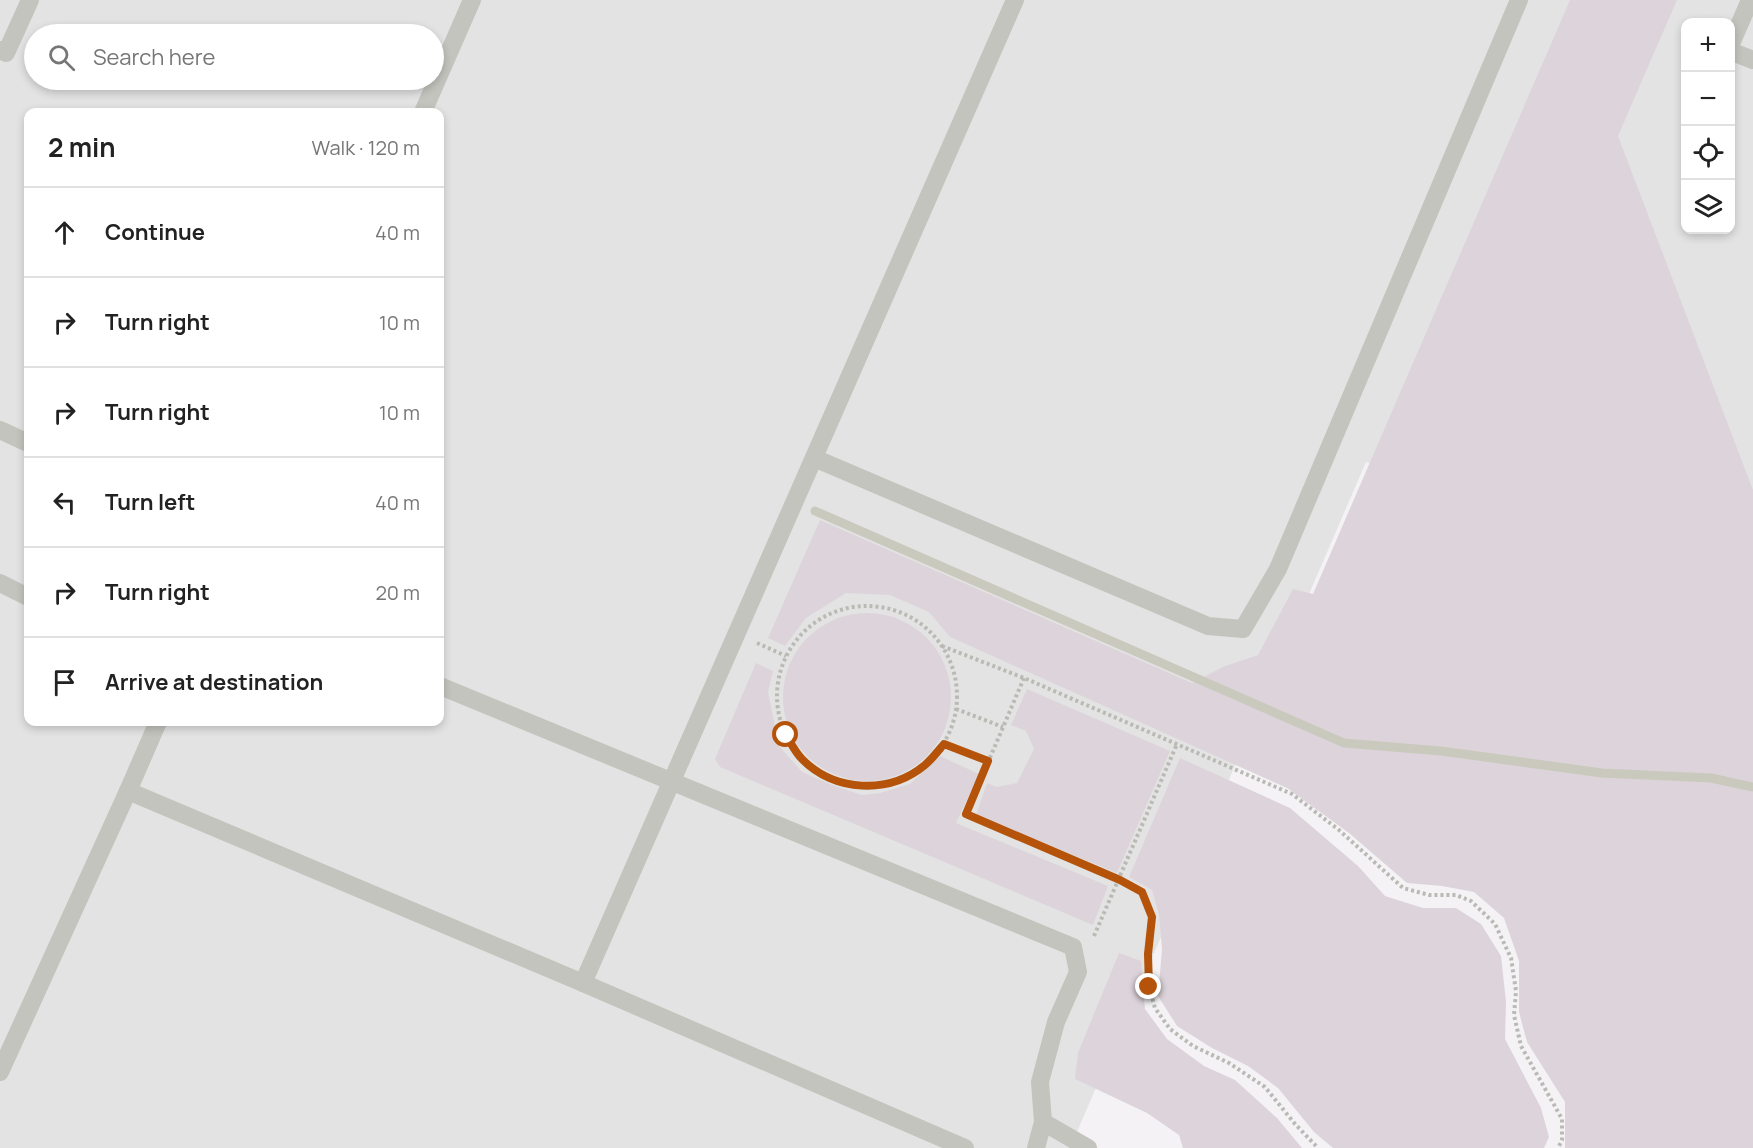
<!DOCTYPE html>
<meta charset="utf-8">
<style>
:root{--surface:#fff;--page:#f2f2f2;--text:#222;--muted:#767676;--line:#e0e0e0}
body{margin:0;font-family:Manrope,sans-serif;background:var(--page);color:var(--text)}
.controls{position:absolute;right:18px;top:18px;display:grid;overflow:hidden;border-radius:12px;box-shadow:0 3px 9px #0003}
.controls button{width:54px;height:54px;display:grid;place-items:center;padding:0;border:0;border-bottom:2px solid var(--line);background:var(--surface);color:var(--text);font:30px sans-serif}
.stop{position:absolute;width:18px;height:18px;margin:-14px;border:4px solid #b45309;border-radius:50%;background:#fff}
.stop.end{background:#b45309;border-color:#fff;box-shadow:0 2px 6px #0008}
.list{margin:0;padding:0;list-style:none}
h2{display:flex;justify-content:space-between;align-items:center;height:78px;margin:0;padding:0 24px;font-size:26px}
h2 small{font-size:20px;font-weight:400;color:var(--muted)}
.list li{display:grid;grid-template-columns:39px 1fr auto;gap:18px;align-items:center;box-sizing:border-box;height:90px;padding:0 24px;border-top:2px solid var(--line)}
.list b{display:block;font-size:22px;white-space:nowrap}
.list em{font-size:20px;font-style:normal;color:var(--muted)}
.icon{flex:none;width:33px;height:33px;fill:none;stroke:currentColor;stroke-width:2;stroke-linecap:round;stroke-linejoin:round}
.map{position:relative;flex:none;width:1753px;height:1148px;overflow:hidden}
.search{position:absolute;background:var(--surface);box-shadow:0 3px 9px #0003;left:24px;top:24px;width:420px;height:66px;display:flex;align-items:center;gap:15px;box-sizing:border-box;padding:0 21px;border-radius:33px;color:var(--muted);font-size:22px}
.panel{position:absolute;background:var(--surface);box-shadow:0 3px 9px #0003;left:24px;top:108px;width:420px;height:618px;border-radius:12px}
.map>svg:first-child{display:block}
</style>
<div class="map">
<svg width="1753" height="1148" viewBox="0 0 1753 1148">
<rect width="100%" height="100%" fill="#f4f2f5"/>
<!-- built -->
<path fill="#e4e3e3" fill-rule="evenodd" d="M0,0H1753V629L1366,462L1070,1148H0ZM1686,22H1730V230H1686ZM34,34H434V80H34ZM28,112H440V722H28Z"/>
<!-- green -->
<g fill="#dcd4da">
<path d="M1570,0H1677L1618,136L1753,490V1148H1565V1102L1527,1042L1519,1012V961L1504,918L1474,892L1442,886L1407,883L1349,833L1287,788L950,637L929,612L890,595L846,593L806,618L785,646L768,638L820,520L1192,683L1225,666L1258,655L1293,589L1313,594Z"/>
<circle cx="867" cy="697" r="84"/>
<path d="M756,663L773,671L768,692L779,746L802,772L832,785L862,795L880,793L910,784L940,756L979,774L956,823L1108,886L1093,925L720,767L715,759Z"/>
<path d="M1027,689L1170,751L1117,873L976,815L987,783L997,787L1017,783L1034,749L1026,731L1011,725Z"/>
<path d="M1180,758L1290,808L1358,866L1385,896L1423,908H1456L1481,924L1501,956L1506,1002L1505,1039L1541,1108L1549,1137L1544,1148H1333L1314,1132L1278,1088L1248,1066L1212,1048L1177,1026L1158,996L1162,949L1159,914L1152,890L1129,877Z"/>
<path d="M1119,953L1141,961L1145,1009L1167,1039L1204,1066L1235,1080L1277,1118L1302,1148H1183L1179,1135L1147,1113L1075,1079L1078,1053Z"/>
</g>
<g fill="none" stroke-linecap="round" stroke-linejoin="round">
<!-- stream -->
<path stroke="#cac9bd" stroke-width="9" d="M815,511L1344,743L1441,751L1602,773L1711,778L1753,787"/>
<!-- path -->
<g stroke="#babab5" stroke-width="4" stroke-dasharray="3 3" stroke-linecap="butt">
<circle cx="867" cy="696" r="90"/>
<path d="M757,643L786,656"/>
<path d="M942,646L1024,678L1292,794L1339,830L1403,888L1429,895H1456L1471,901L1495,924L1511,958L1516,991L1514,1015L1521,1046L1562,1119V1140L1558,1148"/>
<path d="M1024,678L966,814L1120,880L1142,892L1152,917L1148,954L1149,987L1155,1008L1170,1029L1193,1046L1229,1063L1265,1087L1295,1124L1318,1148"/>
<path d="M956,709L1003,727"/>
<path d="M944,744L988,761"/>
<path d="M1094,936L1177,744"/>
</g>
<!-- service -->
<g stroke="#c3c4bd" stroke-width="18">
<path d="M1730,46L1750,0"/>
<path d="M0,50L6,53L30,0"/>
<path d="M1730,51L1753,60"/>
<path d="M423,112L472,0"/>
<path d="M0,430L28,443"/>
<path d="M814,458L1208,626L1243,629L1278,569L1519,0"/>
<path d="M0,583L28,597"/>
<path d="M440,686L1073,947L1078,972L1056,1022L1040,1082L1043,1122L1088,1148"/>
<path d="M158,722L128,791L583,983L965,1148"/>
<path d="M583,983L1015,0"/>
<path d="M0,1072L128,791"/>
<path d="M1036,1148L1043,1122"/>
</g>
</g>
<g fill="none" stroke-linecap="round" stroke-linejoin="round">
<!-- route -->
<path stroke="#b45309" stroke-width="8" d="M786,735C791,743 795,752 802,759C834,792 889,795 925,765C932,759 938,751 944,744L988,761L966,814L1120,880L1142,892L1152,917L1148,954L1149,987"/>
</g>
</svg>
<div class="controls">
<button>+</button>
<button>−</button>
<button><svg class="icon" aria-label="locate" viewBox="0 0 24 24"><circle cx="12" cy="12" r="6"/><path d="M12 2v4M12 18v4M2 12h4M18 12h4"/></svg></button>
<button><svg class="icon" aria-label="layers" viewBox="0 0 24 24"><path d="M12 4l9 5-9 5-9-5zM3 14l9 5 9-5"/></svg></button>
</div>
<div class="stop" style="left:786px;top:735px"></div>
<div class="stop end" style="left:1149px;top:987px"></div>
<div class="search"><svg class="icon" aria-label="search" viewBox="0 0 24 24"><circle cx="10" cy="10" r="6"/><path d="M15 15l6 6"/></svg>Search here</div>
<section class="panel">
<h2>2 min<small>Walk · 120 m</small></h2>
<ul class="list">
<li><svg class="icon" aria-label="ahead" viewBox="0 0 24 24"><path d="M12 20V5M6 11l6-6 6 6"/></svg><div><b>Continue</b></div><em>40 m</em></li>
<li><svg class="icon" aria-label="right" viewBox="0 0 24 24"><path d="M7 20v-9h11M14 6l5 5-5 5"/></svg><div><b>Turn right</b></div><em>10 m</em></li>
<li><svg class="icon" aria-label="right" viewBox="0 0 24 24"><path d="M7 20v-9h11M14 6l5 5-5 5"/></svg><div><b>Turn right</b></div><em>10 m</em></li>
<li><svg class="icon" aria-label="left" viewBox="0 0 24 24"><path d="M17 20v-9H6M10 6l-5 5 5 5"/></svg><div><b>Turn left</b></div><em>40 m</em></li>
<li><svg class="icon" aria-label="right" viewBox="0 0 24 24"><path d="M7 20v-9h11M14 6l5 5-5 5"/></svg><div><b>Turn right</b></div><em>20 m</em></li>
<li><svg class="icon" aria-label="arrive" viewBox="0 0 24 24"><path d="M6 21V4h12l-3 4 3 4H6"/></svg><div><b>Arrive at destination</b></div></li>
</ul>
</section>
</div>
